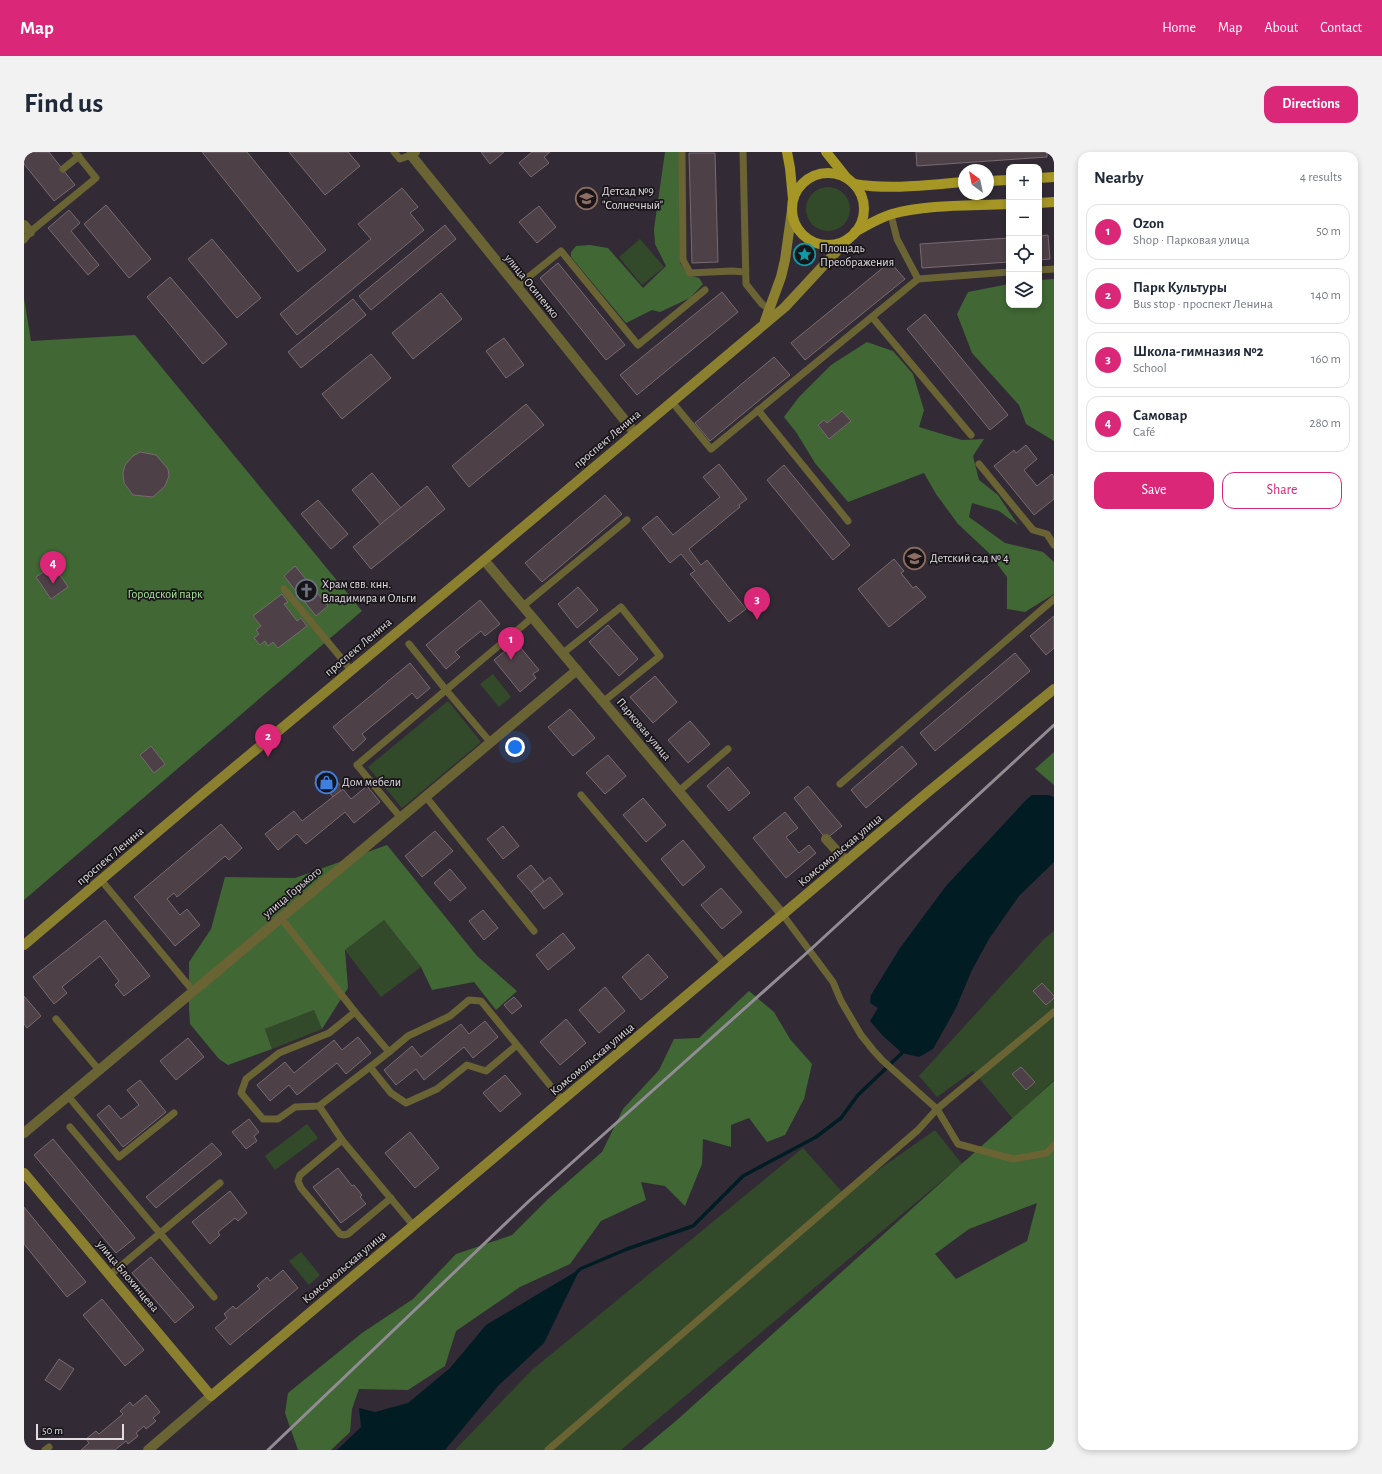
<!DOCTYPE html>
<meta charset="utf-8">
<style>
:root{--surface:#fff;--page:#f2f2f3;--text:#1f2937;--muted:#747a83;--line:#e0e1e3;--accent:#db2777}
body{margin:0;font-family:"Alegreya Sans",sans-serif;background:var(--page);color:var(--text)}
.controls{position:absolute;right:12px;top:12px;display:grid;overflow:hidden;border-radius:8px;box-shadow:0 2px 6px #0003}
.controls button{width:36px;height:36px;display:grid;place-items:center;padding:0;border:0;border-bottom:1px solid var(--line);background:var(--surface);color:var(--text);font:20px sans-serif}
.compass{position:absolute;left:934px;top:12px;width:36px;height:36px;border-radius:50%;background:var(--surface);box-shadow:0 2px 6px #0003;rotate:327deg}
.scale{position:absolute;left:12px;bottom:10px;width:88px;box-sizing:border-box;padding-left:4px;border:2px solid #e1dce2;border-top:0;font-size:11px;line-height:14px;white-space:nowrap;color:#e1dce2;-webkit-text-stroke:3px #181519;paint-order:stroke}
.you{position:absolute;left:491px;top:595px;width:14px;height:14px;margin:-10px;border:3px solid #fff;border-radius:50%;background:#1a73e8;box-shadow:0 0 0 6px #1a73e833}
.badge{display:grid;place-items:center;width:26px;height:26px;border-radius:50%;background:var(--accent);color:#fff;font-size:13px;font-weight:700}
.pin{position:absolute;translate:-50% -33px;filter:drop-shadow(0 1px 2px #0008)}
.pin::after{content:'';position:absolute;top:21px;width:14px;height:12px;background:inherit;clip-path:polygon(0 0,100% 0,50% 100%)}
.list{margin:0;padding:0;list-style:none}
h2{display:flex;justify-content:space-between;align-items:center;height:52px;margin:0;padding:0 16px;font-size:17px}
h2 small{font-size:13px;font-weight:400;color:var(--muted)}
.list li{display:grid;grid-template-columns:26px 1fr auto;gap:12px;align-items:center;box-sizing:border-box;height:56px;margin:0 8px 8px;padding:0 8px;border:1px solid var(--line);border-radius:12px}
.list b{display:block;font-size:15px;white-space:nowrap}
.list p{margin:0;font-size:13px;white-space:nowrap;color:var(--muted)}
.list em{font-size:13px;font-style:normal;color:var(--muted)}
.actions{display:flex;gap:8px;padding:12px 16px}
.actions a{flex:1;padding:9px 0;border:1px solid var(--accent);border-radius:12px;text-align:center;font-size:14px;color:var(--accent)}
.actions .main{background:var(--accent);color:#fff}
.icon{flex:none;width:22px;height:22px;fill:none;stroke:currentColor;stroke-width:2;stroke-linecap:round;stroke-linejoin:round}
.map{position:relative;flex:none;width:1030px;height:1298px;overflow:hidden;border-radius:12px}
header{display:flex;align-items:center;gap:24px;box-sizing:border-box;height:56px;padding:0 20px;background:var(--accent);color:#fff}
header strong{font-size:19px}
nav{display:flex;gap:22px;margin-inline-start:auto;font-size:14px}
.intro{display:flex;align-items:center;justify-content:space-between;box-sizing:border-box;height:96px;padding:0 24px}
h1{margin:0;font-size:28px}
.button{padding:10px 18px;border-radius:12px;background:var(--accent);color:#fff;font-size:14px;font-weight:700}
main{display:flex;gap:24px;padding:0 24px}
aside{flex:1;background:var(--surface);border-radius:12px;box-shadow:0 2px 6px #0003}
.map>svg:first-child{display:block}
</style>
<header>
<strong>Map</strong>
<nav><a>Home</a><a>Map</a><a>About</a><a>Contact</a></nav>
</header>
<div class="intro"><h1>Find us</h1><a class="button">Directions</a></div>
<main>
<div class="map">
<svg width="1030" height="1298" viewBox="0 0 1030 1298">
<rect width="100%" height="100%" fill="#322b35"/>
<!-- green -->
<g fill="#324a2a">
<circle cx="804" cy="57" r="22"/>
<path d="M616,87L640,115L618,133L595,105Z"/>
<path d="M469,522L487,545L475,555L456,532Z"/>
<path d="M424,549L457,590L378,656L344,615Z"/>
<path d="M360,768L397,815L357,845L321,798Z"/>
<path d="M1030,779V928L989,967L949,919L913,945L895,924L1020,787Z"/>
<path d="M290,858L298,877L248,897L241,877Z"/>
<path d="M283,972L294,986L251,1018L241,1004Z"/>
<path d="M911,978L938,1012L597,1298H431L508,1218L779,996L820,1042Z"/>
<path d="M277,1100L296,1123L285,1133L265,1109Z"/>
</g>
<!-- forest -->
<g fill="#406734" fill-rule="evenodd">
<path d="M641,0H655L656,111L664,123L675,126L679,132L666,146L636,160L628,158L602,171L547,105V100L552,94L566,93L584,96L619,136L642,114L631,92L630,77Z"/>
<path d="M1030,127V289L1002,272L995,253L948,201L933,162L944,140L985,132V153H1015V128Z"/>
<path d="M0,146L7,189L111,183L338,459L0,748Z"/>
<path d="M843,190L869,199L889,222L900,258L895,275L938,288L960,287L949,304L955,328L974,343L994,373L975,359L948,351L945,365L981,391L1019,400L1030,410V442L1001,460L983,457V425L965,401L934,372L912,342L900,321L824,350L791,311L772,280L760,265L775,245L807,213Z"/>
<path d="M1030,600V633L1011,617Z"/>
<path d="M363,693L453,804L493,839L472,858L450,830L408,838L397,815L360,768L321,798L324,836L298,877L290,858L241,877L248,897L204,913L195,907L166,872L165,856V810L187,777L201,725L271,726Z"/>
<path d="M725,839L750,860L766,887L788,912L780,947L761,983L743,990L725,966L707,973V995L679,987L678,1012L661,1054L641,1034L617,1030L622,1048L577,1069L546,1112L496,1135L432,1179L421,1214L384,1238L335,1237L328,1257L326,1280L307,1298H274L261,1261L264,1241L338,1181L389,1147L432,1102L488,1083L524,1047L578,1000L599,957L635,918L650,887L675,886Z"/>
<path d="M1030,929V1298H617L653,1268ZM1013,1051L1003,1089L932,1127L911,1102L945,1077Z"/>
</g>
<!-- water -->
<g fill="#021c24">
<path d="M1008,643H1024L1030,645V710L995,744L965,787L947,820L932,856L909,897L895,905L878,901L858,883L846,869L854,856L846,851L847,843L876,796L922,734L1003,647Z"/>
<path d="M556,1117L520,1191L474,1234L421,1298H313L337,1275L335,1256L351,1260L384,1251L426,1216L462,1173Z"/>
</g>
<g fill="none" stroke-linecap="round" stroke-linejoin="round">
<!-- stream -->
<path stroke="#021c24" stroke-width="3.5" d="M553,1120L556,1117L603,1097L669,1074L719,1024L792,985L817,966L834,943L878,901L880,897"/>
</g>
<!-- building -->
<g fill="#4d4046" stroke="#786a70">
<path d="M0,0H25L51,33L30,49L0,12Z"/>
<path d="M178,0H223L302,98L274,120Z"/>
<path d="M265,0H324L336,14L301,43Z"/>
<path d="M457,0H480L466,12Z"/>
<path d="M508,0H526L520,5L525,11L507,25L495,11Z"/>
<path d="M892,0H1023V5L893,14Z"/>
<path d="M665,1H691L694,110L668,111Z"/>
<path d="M378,36L394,55L386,61L400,78L273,183L256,162L347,87L334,72Z"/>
<path d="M82,53L127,107L105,126L60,72Z"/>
<path d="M515,54L532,75L513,91L495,70Z"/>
<path d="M45,58L56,71L47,79L75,113L64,123L24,76Z"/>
<path d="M421,73L432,87L347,158L335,144Z"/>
<path d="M1024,83L1026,107L1015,108V84Z"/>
<path d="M985,86V110L898,116L896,92Z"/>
<path d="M188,87L237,146L213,166L164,107Z"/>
<path d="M866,110L881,127L781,208L767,191Z"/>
<path d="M534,111L601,193L582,208L516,126Z"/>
<path d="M146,125L203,192L179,212L123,145Z"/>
<path d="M698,140L714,160L613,243L596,223Z"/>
<path d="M417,141L438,167L389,207L368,181Z"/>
<path d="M329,147L342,163L277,216L264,200Z"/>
<path d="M901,162L984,263L966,278L883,177Z"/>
<path d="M480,186L500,213L482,226L462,199Z"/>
<path d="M347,202L367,226L318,267L298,242Z"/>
<path d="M750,205L766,223L686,289L671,271Z"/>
<path d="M502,252L520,273L445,335L428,314Z"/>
<path d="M818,259L827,269L805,287L794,273L800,268L803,271Z"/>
<path d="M1002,293L1013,307L1000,318L1013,334L1028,322L1030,325V347L1010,363L970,314L990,298L992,301Z"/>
<path d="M116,300L132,303L144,317L145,324L141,334L129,345L109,343L100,331L99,321L101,313L109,304Z"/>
<path d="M695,312L723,347L715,353L716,355L665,397L677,413L683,408L722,457L705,470L666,422L671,419L657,402L646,411L618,376L633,364L649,383L696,345L679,325Z"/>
<path d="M760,313L826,393L809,408L743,328Z"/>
<path d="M348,321L377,356L357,373L328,338Z"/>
<path d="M403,334L421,357L347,417L329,395Z"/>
<path d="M581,343L598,362L518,430L501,411Z"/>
<path d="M294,348L324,382L307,397L277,362Z"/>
<path d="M870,407L880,419L877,421L889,436L892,434L902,445L865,475L834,437Z"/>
<path d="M271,414L304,454L292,464L260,424Z"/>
<path d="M21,419L28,429L36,423L44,435L27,447L12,425Z"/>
<path d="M554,435L574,458L553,476L534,452Z"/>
<path d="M258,442L264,450L260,452L273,469L277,466L283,474L254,496L249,490L244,494L241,489L236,493L230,486L235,482L232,478L237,474L229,464Z"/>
<path d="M456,448L476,472L461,484L457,479L431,500L436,505L422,517L402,493Z"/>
<path d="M1030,464V496L1022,503L1006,484Z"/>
<path d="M584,473L614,507L595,524L565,490Z"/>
<path d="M492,490L515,518L509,522L512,526L496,540L470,508Z"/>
<path d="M991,501L1006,519L911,599L896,581Z"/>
<path d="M386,511L406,536L393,547L388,541L338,582L342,587L329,599L309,575Z"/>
<path d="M631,524L653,550L629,571L606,545Z"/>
<path d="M546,557L571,586L549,604L524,575Z"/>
<path d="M666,569L686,592L664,611L644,588Z"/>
<path d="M127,594L141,612L130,621L116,603Z"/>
<path d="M878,594L893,612L842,656L827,638Z"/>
<path d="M584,603L602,624L581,642L562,621Z"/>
<path d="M704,615L726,641L705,659L683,634Z"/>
<path d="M299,619L307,621L319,637L309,645L305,640L296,639L291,632L292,624Z"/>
<path d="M343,634L356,650L330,671L321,660L282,692L273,682L254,698L241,682L270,659L278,669L319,637L327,647Z"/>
<path d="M784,634L818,674L802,687L770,646Z"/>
<path d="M619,646L642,673L622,690L599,663Z"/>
<path d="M761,660L774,676L762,685L775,701L785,693L792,701L762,726L729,686Z"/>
<path d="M197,672L218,696L205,708L201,704L153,745L150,741L143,747L156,763L163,757L176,773L151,794L110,745Z"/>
<path d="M479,674L495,694L479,707L463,687Z"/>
<path d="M411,679L429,699L398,725L381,704Z"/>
<path d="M659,688L681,715L659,734L637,707Z"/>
<path d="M507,713L520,729L507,740L493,724Z"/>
<path d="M426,717L442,736L426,749L410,731Z"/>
<path d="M526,725L539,742L520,757L507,740Z"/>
<path d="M697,736L718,760L698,777L677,753Z"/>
<path d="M459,758L474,776L460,788L445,769Z"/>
<path d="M81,768L126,824L100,844L91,833L95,829L76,804L38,835L43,841L30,852L9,825Z"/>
<path d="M539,781L551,796L524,818L512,803Z"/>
<path d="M624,802L644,825L617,848L598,825Z"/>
<path d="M1018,831L1030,844V846L1022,853L1009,839Z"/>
<path d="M581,835L601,859L575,881L555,858Z"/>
<path d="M0,844L17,864L3,876L0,872Z"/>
<path d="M490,845L498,854L488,862L480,853Z"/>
<path d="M542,867L562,891L536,913L516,890Z"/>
<path d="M461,869L474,885L449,906L440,895L400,928L392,917L372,933L360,918L388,894L397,905L437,872L445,882Z"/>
<path d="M334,885L347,901L322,922L313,911L273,943L265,933L246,949L233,933L261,910L270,921L310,888L318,898Z"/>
<path d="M164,886L180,905L152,928L136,909Z"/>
<path d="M997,915L1011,930L1002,938L988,922Z"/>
<path d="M481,923L497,942L476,960L459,941Z"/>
<path d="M116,928L142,960L99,995L73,963L85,953L97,967L115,953L103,938Z"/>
<path d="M225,967L235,980L230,984L233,989L222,997L208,980Z"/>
<path d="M386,980L415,1016L391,1036L361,1001Z"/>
<path d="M29,987L111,1086L92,1101L10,1003Z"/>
<path d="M188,991L198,1002L132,1056L122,1045Z"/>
<path d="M314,1016L328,1034L330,1033L338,1043L336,1045L342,1052L317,1071L289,1035Z"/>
<path d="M206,1039L223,1061L214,1069L211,1066L194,1080L196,1083L186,1092L168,1070Z"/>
<path d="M0,1055L62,1130L43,1145L0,1092Z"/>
<path d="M127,1105L170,1155L151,1171L108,1121Z"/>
<path d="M259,1118L274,1136L206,1193L191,1176L203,1166L200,1162L209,1154L212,1157L236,1137L233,1134L243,1125L246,1129Z"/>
<path d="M78,1147L120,1198L101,1214L59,1163Z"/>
<path d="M35,1207L50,1217L36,1238L21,1228Z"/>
<path d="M122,1243L136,1260L129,1266L132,1269L122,1277L120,1274L112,1281L114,1284L104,1292L102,1289L91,1298H57L65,1291L62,1287L72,1279L75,1282L99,1262L96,1259L106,1250L109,1254Z"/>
</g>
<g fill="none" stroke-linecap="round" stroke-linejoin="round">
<!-- lane -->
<g stroke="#6a6334" stroke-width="7">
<path d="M370,0L376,7L387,3"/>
<path d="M658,0L659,108L666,121L708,119L721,120"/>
<path d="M719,0L722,132L738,152L746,158"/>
<path d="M39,17L55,4"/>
<path d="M867,63L873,87L894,127"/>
<path d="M0,88L6,80L72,26L51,0"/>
<path d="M1015,118L1030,117"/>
<path d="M492,135L537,99L614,193L681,138"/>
<path d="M848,165L947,283"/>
<path d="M648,250L687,297L894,127L985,120"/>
<path d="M734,258L824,369"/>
<path d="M955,312L1009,378L1023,382L1030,393"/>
<path d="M260,437L327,518"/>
<path d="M499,454L603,368"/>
<path d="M539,501L597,455L636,504L580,549"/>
<path d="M467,591L422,538L509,465"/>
<path d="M816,632L1030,447"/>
<path d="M655,639L704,597"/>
<path d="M557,643L701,812"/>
<path d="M402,645L510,779"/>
<path d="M377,666L333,613L422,538L385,492"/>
<path d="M77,728L170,840"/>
<path d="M257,766L331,860"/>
<path d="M1030,860L913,957L934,992L989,1007L1023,1001L1030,993"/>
<path d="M32,867L75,918"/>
<path d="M493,893L457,849L445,848L426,864L384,884L365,900L331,860L305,881L255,901L222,927L217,941L239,967H254L271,955L295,954L346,915L367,941L382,951L413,937L443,913L462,919L493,893L539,949"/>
<path d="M346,915L365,900"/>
<path d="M44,944L95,1005L150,961"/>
<path d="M295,954L318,988L389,1073"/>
<path d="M46,975L190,1145"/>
<path d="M318,988L276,1023L274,1029L277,1036L316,1082L320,1083L324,1082L367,1046"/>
<path d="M86,1123L196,1031"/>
<path d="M21,1298L25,1295"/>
<path d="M524,1298L894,978L913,957L858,908L849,898L837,883L817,849L809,830L759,763"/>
</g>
<!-- street -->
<g stroke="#6a6334" stroke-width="10">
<path d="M391,0L387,3L611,281"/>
<path d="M0,73L6,80"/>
<path d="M460,408L759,763"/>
<path d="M802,687L822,709"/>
<path d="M0,981L553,518"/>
<path d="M124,1298L187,1244"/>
</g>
<!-- secondary -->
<g stroke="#8b802f" stroke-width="10">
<path d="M741,169L757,125L761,108L768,58"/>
<path d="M0,793L176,644L460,408L761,155L825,86"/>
<path d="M0,1021L187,1244L904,640L1030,537"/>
</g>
<!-- primary -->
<g stroke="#a59625" stroke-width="10">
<path d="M763,0L766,16L769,47"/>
<path d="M802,0L822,25"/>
<circle cx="804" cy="57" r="36"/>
<path d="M1015,26L1030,25"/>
<path d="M964,29L985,28"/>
<path d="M830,32C867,38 903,33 940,30"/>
<path d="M1015,51L1030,50"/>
<path d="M831,80C843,73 855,66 868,62C904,52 947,54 985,52"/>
</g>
<!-- rail -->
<path stroke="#928c94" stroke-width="3" d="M244,1298L505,1049L786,798L1030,573"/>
</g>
<!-- icons -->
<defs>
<symbol id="school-ring" viewBox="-11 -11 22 22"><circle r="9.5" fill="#181519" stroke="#8d6e63" stroke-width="1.5"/><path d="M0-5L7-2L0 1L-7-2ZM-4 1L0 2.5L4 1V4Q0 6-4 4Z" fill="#8d6e63"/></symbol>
<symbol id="sight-ring" viewBox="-11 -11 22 22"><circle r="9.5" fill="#181519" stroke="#0f9aa8" stroke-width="1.5"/><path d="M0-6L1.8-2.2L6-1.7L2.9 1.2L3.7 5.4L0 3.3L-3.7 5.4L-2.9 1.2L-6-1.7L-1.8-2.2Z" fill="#0f9aa8"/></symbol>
<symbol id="church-ring" viewBox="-11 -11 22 22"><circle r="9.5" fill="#181519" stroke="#6b7280" stroke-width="1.5"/><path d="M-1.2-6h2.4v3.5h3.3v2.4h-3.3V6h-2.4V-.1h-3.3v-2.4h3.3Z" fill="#6b7280"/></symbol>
<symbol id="shop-ring" viewBox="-11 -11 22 22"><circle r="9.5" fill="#181519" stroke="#3f7fe0" stroke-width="1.5"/><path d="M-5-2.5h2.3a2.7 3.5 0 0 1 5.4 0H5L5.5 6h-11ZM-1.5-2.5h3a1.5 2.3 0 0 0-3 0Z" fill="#3f7fe0"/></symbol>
</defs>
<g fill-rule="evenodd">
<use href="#school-ring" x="550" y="34" width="25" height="25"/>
<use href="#sight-ring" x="768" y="90" width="25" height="25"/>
<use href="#school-ring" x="878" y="394" width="25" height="25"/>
<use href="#church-ring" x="270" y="426" width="25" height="25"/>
<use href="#shop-ring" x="290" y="618" width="25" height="25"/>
</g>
<g text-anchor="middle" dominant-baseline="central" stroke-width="3.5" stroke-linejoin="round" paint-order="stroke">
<!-- poi labels -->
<g font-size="12" fill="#e1dce2" stroke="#181519" text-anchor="start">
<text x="578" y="39">Детсад №9<tspan x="578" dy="14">"Солнечный"</tspan></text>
<text x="796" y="96">Площадь<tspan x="796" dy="14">Преображения</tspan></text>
<text x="906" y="406">Детский сад № 4</text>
<text x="298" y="432">Храм свв. кнн.<tspan x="298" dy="14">Владимира и Ольги</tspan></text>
<text x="318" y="630">Дом мебели</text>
</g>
<!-- street labels -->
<g font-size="12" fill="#e1dce2" stroke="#181519">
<text transform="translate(508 134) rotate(51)">улица Осипенко</text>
<text transform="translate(583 287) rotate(-40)">проспект Ленина</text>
<text transform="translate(334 495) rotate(-40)">проспект Ленина</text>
<text transform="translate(620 577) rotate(50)">Парковая улица</text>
<text transform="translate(816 698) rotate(-40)">Комсомольская улица</text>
<text transform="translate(86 704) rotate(-40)">проспект Ленина</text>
<text transform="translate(268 740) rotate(-40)">улица Горького</text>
<text transform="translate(568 907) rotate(-40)">Комсомольская улица</text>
<text transform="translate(320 1115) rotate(-40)">Комсомольская улица</text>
<text transform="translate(104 1124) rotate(50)">улица Блохинцева</text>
</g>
<!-- park labels -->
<g font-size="12" fill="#a9e497" stroke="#181519">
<text x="141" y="442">Городской парк</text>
</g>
</g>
</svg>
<div class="controls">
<button>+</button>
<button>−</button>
<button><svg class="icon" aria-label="locate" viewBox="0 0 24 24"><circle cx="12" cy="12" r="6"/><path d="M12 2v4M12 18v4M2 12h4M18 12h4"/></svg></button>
<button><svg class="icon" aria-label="layers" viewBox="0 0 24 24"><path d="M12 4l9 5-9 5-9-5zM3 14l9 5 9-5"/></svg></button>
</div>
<svg class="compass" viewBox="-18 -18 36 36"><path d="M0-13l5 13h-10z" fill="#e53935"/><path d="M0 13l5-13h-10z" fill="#747a83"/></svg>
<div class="scale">50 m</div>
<div class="you"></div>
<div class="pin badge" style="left:487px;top:508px">1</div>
<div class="pin badge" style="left:244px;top:605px">2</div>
<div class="pin badge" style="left:733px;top:468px">3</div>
<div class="pin badge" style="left:29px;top:432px">4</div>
</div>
<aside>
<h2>Nearby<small>4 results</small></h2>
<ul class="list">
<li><span class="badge">1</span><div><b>Ozon</b><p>Shop · Парковая улица</p></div><em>50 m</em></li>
<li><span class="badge">2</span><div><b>Парк Культуры</b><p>Bus stop · проспект Ленина</p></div><em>140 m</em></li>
<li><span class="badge">3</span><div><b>Школа-гимназия №2</b><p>School</p></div><em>160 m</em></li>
<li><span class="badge">4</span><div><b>Самовар</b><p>Café</p></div><em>280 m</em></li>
</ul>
<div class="actions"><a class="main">Save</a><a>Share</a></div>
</aside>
</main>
